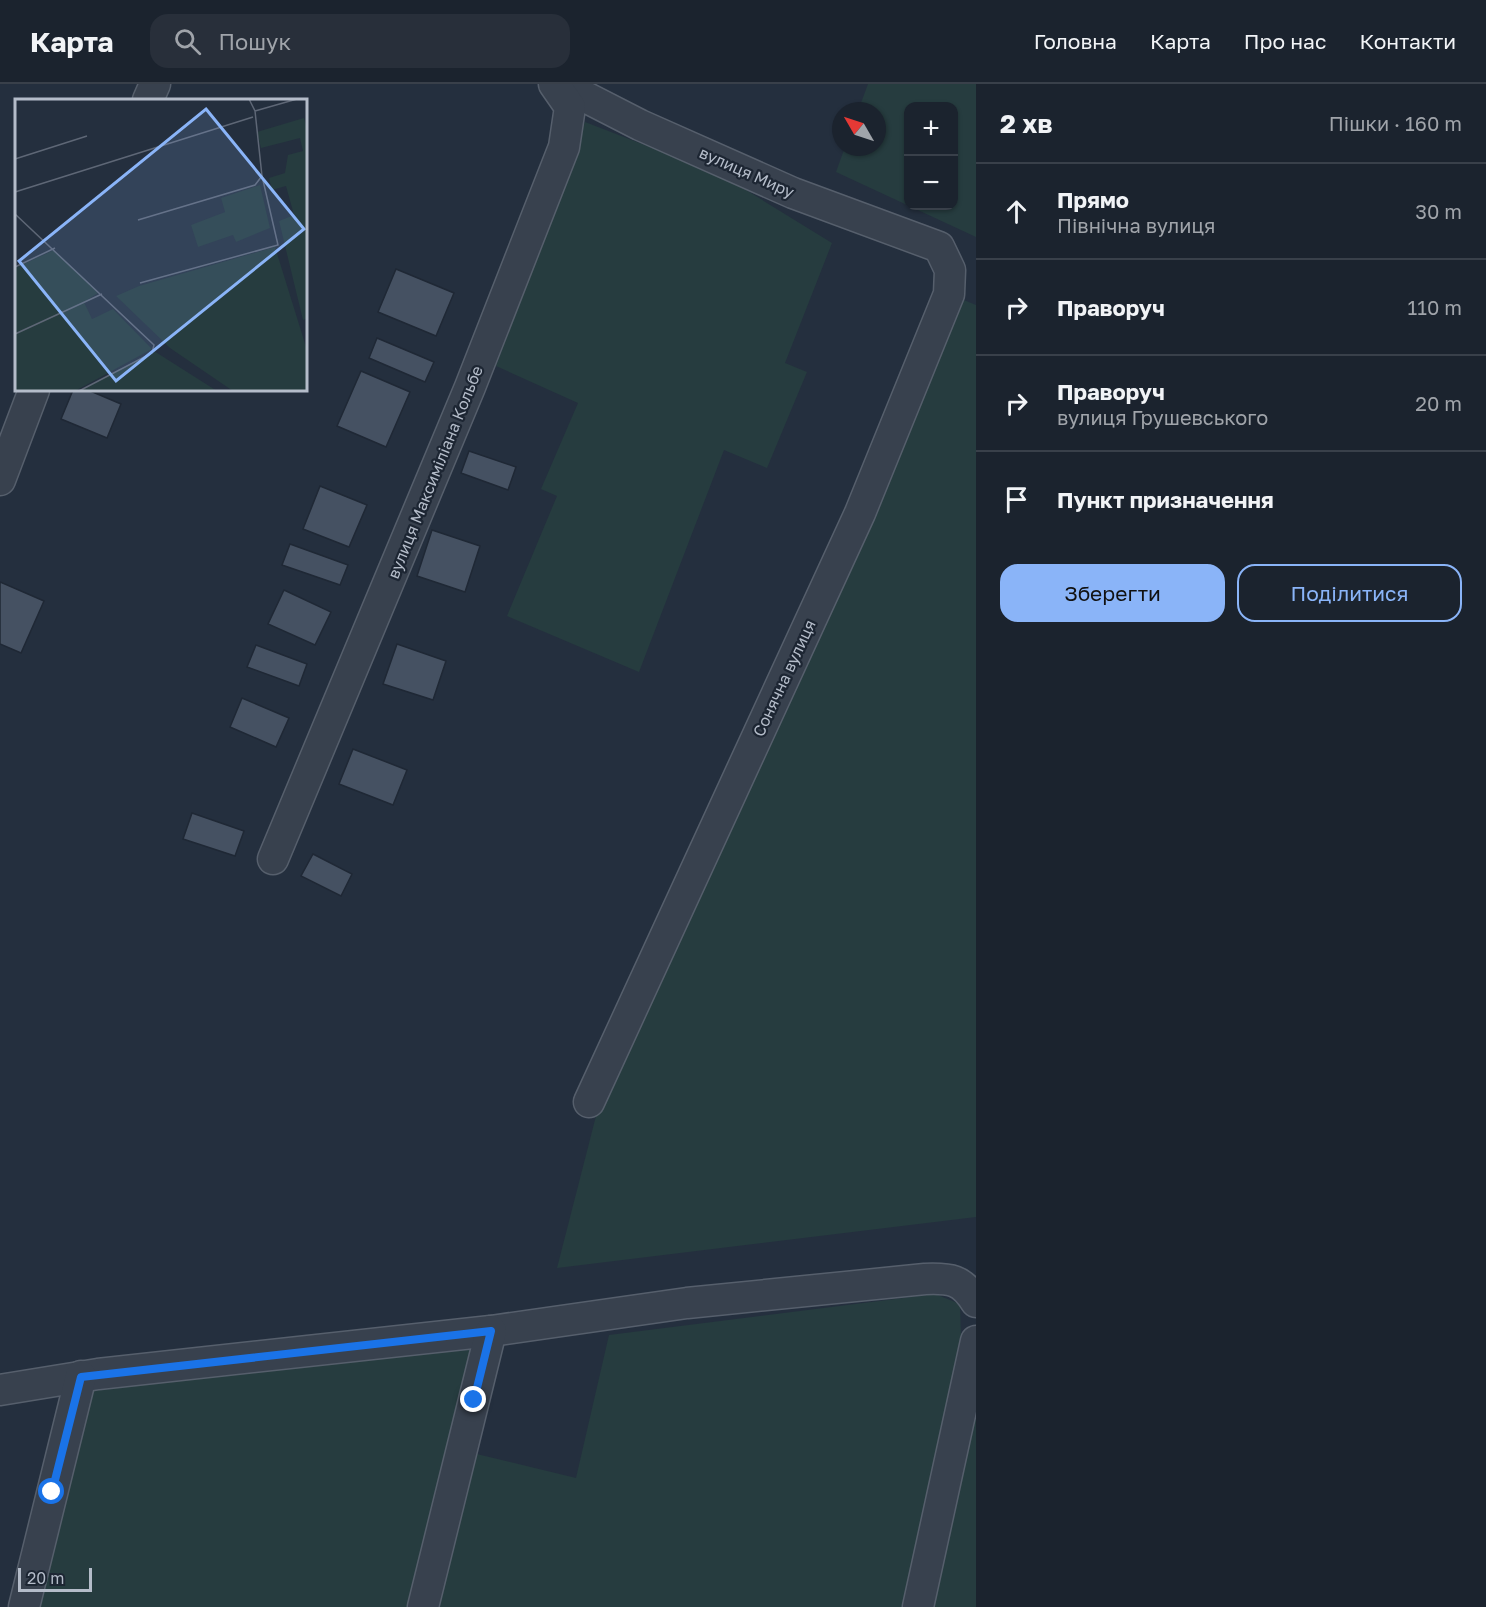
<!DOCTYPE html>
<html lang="uk">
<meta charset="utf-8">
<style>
:root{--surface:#1b232e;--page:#282f3a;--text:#f1f3f6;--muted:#a0a4aa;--line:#39404a;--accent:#8ab4f8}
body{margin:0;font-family:"Golos Text",sans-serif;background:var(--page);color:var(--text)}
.controls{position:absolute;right:18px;top:18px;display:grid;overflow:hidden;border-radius:12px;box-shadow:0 2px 4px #0004}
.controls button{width:54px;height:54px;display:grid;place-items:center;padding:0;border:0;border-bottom:2px solid var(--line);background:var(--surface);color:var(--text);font:30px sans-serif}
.compass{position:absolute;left:832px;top:18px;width:54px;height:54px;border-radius:50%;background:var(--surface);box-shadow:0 2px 4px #0004;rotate:309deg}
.scale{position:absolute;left:18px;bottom:15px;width:74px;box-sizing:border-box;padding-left:6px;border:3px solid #b4bcc9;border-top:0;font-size:16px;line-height:21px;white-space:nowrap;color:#b4bcc9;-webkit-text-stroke:4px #1d2633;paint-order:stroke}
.stop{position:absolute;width:18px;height:18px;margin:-14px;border:4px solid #1a73e8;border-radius:50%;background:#fff}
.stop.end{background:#1a73e8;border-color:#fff;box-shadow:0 2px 6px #0008}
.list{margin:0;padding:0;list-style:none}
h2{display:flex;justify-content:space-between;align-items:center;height:78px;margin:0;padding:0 24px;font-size:26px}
h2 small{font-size:20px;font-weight:400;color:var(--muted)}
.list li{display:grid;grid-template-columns:39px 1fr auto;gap:18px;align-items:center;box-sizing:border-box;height:96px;padding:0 24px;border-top:2px solid var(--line)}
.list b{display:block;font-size:22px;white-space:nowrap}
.list p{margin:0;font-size:20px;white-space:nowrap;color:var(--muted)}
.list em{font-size:20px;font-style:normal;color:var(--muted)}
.actions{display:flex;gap:12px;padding:18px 24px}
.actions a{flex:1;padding:14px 0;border:2px solid var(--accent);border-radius:18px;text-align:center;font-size:21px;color:var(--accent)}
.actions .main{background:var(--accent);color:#111}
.icon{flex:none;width:33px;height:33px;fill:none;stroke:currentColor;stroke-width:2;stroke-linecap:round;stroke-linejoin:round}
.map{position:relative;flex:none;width:976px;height:1523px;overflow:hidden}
header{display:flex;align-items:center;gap:36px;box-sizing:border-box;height:84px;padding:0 30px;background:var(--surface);border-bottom:2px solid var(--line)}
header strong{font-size:28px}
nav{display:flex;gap:33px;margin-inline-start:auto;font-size:21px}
.search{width:420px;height:54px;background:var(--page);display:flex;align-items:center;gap:15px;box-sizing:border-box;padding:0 21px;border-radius:18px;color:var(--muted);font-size:22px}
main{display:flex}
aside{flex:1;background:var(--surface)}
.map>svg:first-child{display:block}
</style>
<header>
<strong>Карта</strong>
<div class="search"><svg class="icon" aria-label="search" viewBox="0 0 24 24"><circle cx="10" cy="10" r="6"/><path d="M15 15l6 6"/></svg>Пошук</div>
<nav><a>Головна</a><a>Карта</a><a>Про нас</a><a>Контакти</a></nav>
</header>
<main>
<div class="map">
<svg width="976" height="1523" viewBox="0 0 976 1523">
<rect width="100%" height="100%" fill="#242f3e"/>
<!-- green -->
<g fill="#263c3f" fill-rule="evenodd">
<path d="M868,0H976V153L836,88L845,63H877V27H858ZM908,22H954V122H908Z"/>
<path d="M585,38L720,90L832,159L785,279L807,288L767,384L724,366L639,588L507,532L557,412L541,405L578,319L496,282Z"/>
<path d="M949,210L976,221V1133L557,1184L596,1032Z"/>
<path d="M935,1210L960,1220L961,1252L906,1523H33L85,1303L471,1261L477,1297L456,1365L576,1394L609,1251Z"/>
<path d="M976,1257V1523H918Z"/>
</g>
<!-- building -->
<g fill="#455162" stroke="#1f2835" stroke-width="1.5">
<path d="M396,185L454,209L436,252L378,228Z"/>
<path d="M377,254L434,278L425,298L369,274Z"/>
<path d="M361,287L410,308L386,363L337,342Z"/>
<path d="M73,306H88L121,320L107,354L61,335Z"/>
<path d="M469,367L516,383L508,406L461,389Z"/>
<path d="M320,402L367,421L349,463L303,445Z"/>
<path d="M432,446L480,462L465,508L417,492Z"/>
<path d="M290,460L348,481L340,501L282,481Z"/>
<path d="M0,498L44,517L21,569L0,560Z"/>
<path d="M284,506L331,528L315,561L268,540Z"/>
<path d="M397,560L446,577L433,616L383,600Z"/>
<path d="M256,561L307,580L299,602L247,583Z"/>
<path d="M242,614L289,634L276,663L230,643Z"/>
<path d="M353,665L407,686L393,721L339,700Z"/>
<path d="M192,729L244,747L235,772L183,755Z"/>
<path d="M313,770L352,790L341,812L301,792Z"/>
</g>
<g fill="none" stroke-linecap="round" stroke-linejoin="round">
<defs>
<g id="minor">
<path d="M560,0L640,41L793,109L939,163L950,186L949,210L860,429L589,1018"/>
<path d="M148,16L155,0"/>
<path d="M0,396L34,306"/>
<path d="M273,775L470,303L564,63L570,23L554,0"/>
<path d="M0,1306L98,1290L491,1247L687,1219L925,1195C950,1194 962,1195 976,1218"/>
<path d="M24,1523L81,1292"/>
<path d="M423,1523L491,1247"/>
<path d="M918,1523L976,1257"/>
</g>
</defs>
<!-- minor casing -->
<use href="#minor" stroke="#565f6c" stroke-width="33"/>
<!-- minor -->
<use href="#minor" stroke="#38414e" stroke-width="30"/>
</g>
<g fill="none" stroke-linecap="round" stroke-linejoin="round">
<!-- route -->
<path stroke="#1a73e8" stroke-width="8" d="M52,1408L81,1293L491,1247L474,1316"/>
</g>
<g text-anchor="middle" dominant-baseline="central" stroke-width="4.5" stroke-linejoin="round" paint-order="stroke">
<!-- street labels -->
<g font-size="16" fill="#b4bcc9" stroke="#1d2633">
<text transform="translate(747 88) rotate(24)">вулиця Миру</text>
<text transform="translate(435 388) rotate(-68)">вулиця Максиміліана Кольбе</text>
<text transform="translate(784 594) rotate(-65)">Сонячна вулиця</text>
</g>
</g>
<!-- overview -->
<g transform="translate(15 15)">
<rect width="292" height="292" fill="#242f3e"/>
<path d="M289,19L292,30L293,219L288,221L264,122L279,116L271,87L257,91L254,79L270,74L273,56L288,52L285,39L246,49L242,33ZM245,86L255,129L221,143L218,136L183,148L176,126L210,113L206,99ZM260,148L292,251V292H218L155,249L101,197L124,187ZM39,151L83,194L69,203L77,220L98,210L137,250L60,292H0V169ZM139,252L202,292H64Z" fill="#263c3f"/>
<path fill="none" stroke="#5e6776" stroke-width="1.5" d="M240,12L282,0M0,60L72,37M0,93L238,18M0,115L139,246L137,254L64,292M123,121L240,86L247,77M0,168L40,149M125,184L263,146L247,77L240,12L234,0M0,235L87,195"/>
<path fill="#8ab4f8" fill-opacity="0.15" stroke="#8ab4f8" stroke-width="3" d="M191,10L289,130L101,282L4,162Z"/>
<rect width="292" height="292" fill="none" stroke="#b4bcc9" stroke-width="3"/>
</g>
</svg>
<div class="controls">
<button>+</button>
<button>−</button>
</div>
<svg class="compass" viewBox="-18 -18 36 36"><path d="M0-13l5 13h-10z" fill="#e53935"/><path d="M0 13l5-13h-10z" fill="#a0a4aa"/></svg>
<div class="scale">20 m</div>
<div class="stop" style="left:52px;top:1408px"></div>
<div class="stop end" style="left:474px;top:1316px"></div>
</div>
<aside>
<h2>2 хв<small>Пішки · 160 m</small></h2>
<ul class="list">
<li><svg class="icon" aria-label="ahead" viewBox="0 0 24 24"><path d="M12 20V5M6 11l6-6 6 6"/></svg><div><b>Прямо</b><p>Північна вулиця</p></div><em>30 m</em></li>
<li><svg class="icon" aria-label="right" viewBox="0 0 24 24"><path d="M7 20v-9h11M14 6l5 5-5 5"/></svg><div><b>Праворуч</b></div><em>110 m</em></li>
<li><svg class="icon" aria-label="right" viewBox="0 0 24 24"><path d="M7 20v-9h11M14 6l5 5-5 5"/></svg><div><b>Праворуч</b><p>вулиця Грушевського</p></div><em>20 m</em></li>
<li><svg class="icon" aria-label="arrive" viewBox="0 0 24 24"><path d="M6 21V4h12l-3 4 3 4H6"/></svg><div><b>Пункт призначення</b></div></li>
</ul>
<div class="actions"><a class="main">Зберегти</a><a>Поділитися</a></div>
</aside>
</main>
